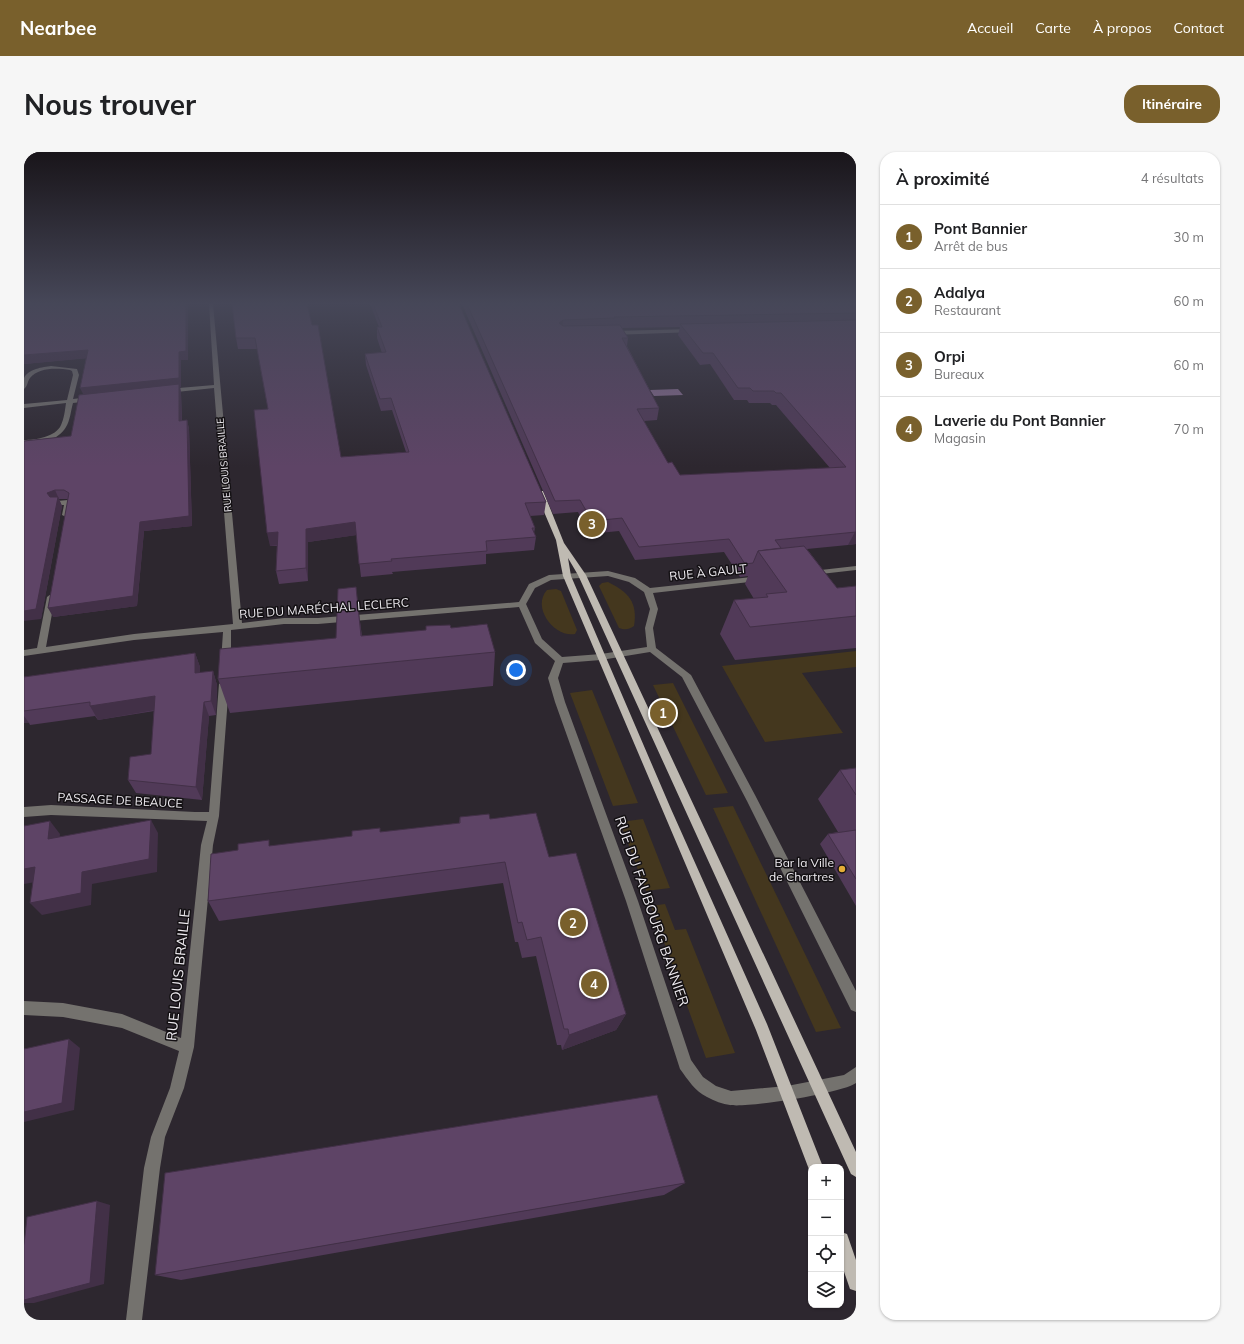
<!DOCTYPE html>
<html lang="fr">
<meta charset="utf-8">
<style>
:root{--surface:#fff;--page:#f6f6f6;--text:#202124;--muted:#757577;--line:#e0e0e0;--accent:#79602c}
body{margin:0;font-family:Mulish,sans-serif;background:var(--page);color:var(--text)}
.controls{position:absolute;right:12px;bottom:12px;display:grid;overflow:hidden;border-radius:8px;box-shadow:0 1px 3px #0004}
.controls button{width:36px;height:36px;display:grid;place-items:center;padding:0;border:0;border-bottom:1px solid var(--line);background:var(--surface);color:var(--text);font:20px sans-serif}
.you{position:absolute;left:492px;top:518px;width:14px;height:14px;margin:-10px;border:3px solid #fff;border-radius:50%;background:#1a73e8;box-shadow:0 0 0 6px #1a73e833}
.badge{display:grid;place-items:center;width:26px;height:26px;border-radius:50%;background:var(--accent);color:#fff;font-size:13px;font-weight:700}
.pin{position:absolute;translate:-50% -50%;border:2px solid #fff;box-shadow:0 1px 4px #0006}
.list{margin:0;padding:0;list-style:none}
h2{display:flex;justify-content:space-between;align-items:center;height:52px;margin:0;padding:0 16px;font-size:17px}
h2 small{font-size:13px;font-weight:400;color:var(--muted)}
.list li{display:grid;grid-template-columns:26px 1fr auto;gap:12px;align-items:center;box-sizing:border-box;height:64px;padding:0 16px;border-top:1px solid var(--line)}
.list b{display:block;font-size:15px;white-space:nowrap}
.list p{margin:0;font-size:13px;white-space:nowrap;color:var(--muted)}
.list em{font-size:13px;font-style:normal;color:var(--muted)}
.icon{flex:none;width:22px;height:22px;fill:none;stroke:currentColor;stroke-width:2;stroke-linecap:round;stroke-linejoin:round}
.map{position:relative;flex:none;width:832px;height:1168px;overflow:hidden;border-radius:16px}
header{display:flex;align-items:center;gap:24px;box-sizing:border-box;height:56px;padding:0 20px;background:var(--accent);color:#fff}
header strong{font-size:19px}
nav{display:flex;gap:22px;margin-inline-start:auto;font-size:14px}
.intro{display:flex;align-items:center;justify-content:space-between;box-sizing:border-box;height:96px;padding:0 24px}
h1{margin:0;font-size:28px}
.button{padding:10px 18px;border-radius:16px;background:var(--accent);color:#fff;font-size:14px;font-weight:700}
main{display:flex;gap:24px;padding:0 24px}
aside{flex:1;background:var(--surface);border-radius:16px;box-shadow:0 1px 3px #0004}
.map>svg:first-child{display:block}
</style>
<header>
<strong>Nearbee</strong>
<nav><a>Accueil</a><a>Carte</a><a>À propos</a><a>Contact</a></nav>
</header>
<div class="intro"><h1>Nous trouver</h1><a class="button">Itinéraire</a></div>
<main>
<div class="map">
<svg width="832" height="1168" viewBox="0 0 832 1168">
<rect width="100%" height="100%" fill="#2d272f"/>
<!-- green -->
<g fill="#44371e">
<path d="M584,430C604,440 614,450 610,474C604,478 601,478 595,476L575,434L578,431Z"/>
<path d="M532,437L537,439L553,478L551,482C531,486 507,456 523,438Z"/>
<path d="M832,499V515L778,521L819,581L741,590L698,514Z"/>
<path d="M649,531L704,641L682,643L629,533Z"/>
<path d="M568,538L614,651L589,654L546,541Z"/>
<path d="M709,654L817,876L792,880L689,656Z"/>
<path d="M619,667L646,736L622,739L596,670Z"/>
<path d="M641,752L651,778L662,777L711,901L682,906L627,754Z"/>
</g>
<!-- water -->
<path fill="#8b6f93" d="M654,237L659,243L630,244L626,238Z"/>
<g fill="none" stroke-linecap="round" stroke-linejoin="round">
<!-- minor -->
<g fill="#74726e" fill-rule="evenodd">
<path d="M185,152H189L218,471L260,466H294L495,450L505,432L525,423L584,419L611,426L626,436L737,424V428L734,429L629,441L634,457L629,476L632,496L667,523L731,643L832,839V860L827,858L723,649L658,525L626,500L577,508L539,511L534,526L541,550L614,749L667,908L679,925L692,934L707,939L763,934L820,923L832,915V931C819,941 724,956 706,953C699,952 690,949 683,945C671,939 664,928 656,917L602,749L531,550L524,526L531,509L511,491L495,455L294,472H260L207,478V510L202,513L197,510L199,480L110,488L0,504V498L13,496L23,445L27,442L31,445L22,495L110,482L209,472L190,236L143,241L140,239L143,237L190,233ZM584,424L605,430L620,440L626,457L621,476L623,495L577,502L538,505L518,487L502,452L511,436L527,428Z"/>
<path d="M668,177L670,178V180L588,183L585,181L588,179Z"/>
<path d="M27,214L53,217L55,223L49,247L66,245L69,247L66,249L49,251C47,258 46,269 42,275C34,289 15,292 0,292V288C11,288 32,285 37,273C40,267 41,258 42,251L0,256V252L43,248L49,223L48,219L46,218C33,216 15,215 6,226C3,230 4,234 0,237C0,234 0,229 0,226C4,217 19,215 27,214Z"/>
<path d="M44,348L48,350L46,363L42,365L38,363L40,353H33L29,351L33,349Z"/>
<path d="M832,414V418L788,423L784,421L788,419Z"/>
<path d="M200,529L205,532L195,664L189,693L170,895L160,936L141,985L136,1016L118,1168H102L120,1016L127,985L146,936L155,899L98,876L39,865L0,863V849L39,851L98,862L157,886L177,693L183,669L27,663L0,665V655L27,653L171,660H185L195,532Z"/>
</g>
<!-- major -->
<g fill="#bfbab2" fill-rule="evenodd">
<path d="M513,339H519L520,341L540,391L562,423L832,1000V1025L827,1022L554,423L544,406L547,424L647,657L743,872L799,1015H787V1021L786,1020L732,878L539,424L532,388L512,341Z"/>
<path d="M817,1080L823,1082L832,1108V1139L826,1137L817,1111Z"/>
</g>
</g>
<!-- wall -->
<g fill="#513a58" fill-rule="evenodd">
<path d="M0,152H164V208H157V235H156L157,241L158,269L163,268L165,277L168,374L120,379L113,454L29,465L44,347H35L38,354L17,467L0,289L47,284L59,242L62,206L0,212Z"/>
<path d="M208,152L317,305L382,300L368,258L357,259L342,213L341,202L358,201L353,186V175H355L346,152H435L522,350L520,363L506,364L511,376L510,381L512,385L510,398L462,402V412L368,420L369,422L337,425L332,383L284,390V429L255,432L252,419L253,394H246L244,257L233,197H214L212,186Z"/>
<path d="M438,152H832V392L824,393L783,397L813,436L832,434V496L711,508L696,482L710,448L730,447L721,432L724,424L716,425L700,400L611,408L595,379L565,382L554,360L529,362ZM656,175L654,183L676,213L686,212L710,248H723L725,251H746L748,253H752L806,316L656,323L644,311L620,269L633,268L635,256L603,194L604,186L597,176Z"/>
<path d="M336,470L338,484L427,476L471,500L469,534L206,561L194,527L312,486Z"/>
<path d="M171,501L176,515V521L189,519L193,533L192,563L185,564L178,648L112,641L104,628L127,602L130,559L74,568L71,564L6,573L5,571H0V525Z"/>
<path d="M832,616V754L796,692L804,682L814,680L794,647L816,618Z"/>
<path d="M436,665L466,667L525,705L602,862L592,878L538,898L537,893H533L512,804L498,806L494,790H491L479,731L195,769L184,749L247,694L435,671Z"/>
<path d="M661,1031L640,1043L157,1128L131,1123Z"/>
</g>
<!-- shaded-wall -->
<g fill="#423047">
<path d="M162,152H164V208H157V235H156L157,241L158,278L60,244L56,236L155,200Z"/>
<path d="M539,168L538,178L535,171Z"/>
<path d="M64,198L67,206L0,212V203Z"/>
<path d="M163,268L165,277L168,374L120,379L113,454L29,465L24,456L116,370Z"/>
<path d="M31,338L38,354L17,467L0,469V459L28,351L23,341Z"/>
<path d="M331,370L333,383L284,390V429L282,416V377Z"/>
<path d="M254,380L256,393L246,394L243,381Z"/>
<path d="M831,380H832V392L824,393Z"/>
<path d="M332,435L336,470L340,513L337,484Z"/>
<path d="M171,501L176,515V535L171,521Z"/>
<path d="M189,519L193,533L192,563L187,549Z"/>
<path d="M131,544L137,557L74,568L66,554Z"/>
<path d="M180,550L185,564L178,648L172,635Z"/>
<path d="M0,564L5,571H0Z"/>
<path d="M127,668L134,681L133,720L68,732L67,753L18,763L6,751L58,720Z"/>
<path d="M26,669L36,682L34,700L24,687Z"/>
<path d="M11,715L23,728L0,732V717Z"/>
<path d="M602,862L592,878L538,898L545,883Z"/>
<path d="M45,887L56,896L50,958L0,970V960Z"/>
<path d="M73,1049L86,1053L80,1132L10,1151H0V1148Z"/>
</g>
<!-- building -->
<g fill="#5e4466" stroke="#423047">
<path d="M0,152H162V199L155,200V226L56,236L64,198L0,203Z"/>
<path d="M208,152H283L288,173H294L317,305L385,300L367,246L356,247L341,202L362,200L353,175H358L349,152H435L522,350L501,351L511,376H508L512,385L462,389L463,399L367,407L368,409L335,412L331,370L282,377V416L252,419L254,380L243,381L230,258L244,257L231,186H212Z"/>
<path d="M443,152H824L832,158V161L590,165L591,166L539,168L535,171L539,174L596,173L604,186H598L635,256L613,257L644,311L648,310L656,323L822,315L757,241H752L750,239H729L726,236H714L689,201H679L656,172L832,168V380L751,388L757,396L734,399L729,411L721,412L705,387L615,395L598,366L568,369L556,348L531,349Z"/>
<path d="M155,232V269L163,268L165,364L116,370L109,444L24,456L45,341L40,338H31L23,341L26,345H34L12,457L0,459V289L47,284L55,243Z"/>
<path d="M780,394L813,436L832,434V464L726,475L710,448L744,445L742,442L763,440L734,399Z"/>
<path d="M332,435L337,484L402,478V474L426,473L427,476L463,472L471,500L194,527L196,497L312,486L314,437Z"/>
<path d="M171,501V521L189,519L187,549L180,550L172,635L104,628L106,605L127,602L131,544L66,554V550L0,559V525Z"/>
<path d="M832,616V643L816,618Z"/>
<path d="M512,661L525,705L552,701L602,862L545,883L544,877H540L517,785L503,788L498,770L494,771L481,710L184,749L187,702L214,698V692L245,688V694L328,684V679L356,676V680L436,671V665L465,662L466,667Z"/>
<path d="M127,668L125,707L58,720L57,741L6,751L11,715L0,717V674L26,669L24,687Z"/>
<path d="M832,678V727L804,682Z"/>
<path d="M45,887L38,951L0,960V897Z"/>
<path d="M633,943L661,1031L131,1123L141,1021Z"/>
<path d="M73,1049L66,1131L0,1148V1093L3,1065Z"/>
</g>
<!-- sky -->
<linearGradient id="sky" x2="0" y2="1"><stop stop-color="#19151a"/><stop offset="0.48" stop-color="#464758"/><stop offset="1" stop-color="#464758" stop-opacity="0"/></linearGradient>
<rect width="832" height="315" fill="url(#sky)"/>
<!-- markers -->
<circle fill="#e5ad36" stroke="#141114" stroke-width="1.5" cx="818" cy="717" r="4"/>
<g text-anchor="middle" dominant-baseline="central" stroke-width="3" stroke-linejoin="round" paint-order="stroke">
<!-- far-street labels -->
<g font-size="10" fill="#efecf1" stroke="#141114">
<text transform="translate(200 313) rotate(-95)">RUE LOUIS BRAILLE</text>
</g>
<!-- street labels -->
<g font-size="12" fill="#efecf1" stroke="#141114">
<text transform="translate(684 420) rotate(-6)">RUE À GAULT</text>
<text transform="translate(300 456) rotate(-4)">RUE DU MARÉCHAL LECLERC</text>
<text transform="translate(96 648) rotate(3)">PASSAGE DE BEAUCE</text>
</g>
<!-- poi labels -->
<g font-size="12" fill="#efecf1" stroke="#141114" text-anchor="end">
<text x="810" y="710">Bar la Ville<tspan x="810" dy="14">de Chartres</tspan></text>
</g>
<!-- near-street labels -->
<g font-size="14" fill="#efecf1" stroke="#141114">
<text transform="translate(628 759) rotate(71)">RUE DU FAUBOURG BANNIER</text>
<text transform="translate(154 823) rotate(-84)">RUE LOUIS BRAILLE</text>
</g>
</g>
</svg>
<div class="controls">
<button>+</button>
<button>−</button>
<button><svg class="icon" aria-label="locate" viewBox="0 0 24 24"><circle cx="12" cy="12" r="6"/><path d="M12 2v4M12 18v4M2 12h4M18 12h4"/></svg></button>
<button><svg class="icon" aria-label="layers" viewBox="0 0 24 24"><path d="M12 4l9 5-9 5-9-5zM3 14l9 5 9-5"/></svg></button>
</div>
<div class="you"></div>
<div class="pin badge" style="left:639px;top:561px">1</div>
<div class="pin badge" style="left:549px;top:771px">2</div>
<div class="pin badge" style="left:568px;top:372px">3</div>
<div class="pin badge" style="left:570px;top:832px">4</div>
</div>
<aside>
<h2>À proximité<small>4 résultats</small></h2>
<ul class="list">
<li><span class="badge">1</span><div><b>Pont Bannier</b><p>Arrêt de bus</p></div><em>30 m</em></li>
<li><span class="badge">2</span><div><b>Adalya</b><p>Restaurant</p></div><em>60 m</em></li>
<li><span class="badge">3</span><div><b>Orpi</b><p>Bureaux</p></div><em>60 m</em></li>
<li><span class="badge">4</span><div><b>Laverie du Pont Bannier</b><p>Magasin</p></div><em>70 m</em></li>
</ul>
</aside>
</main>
